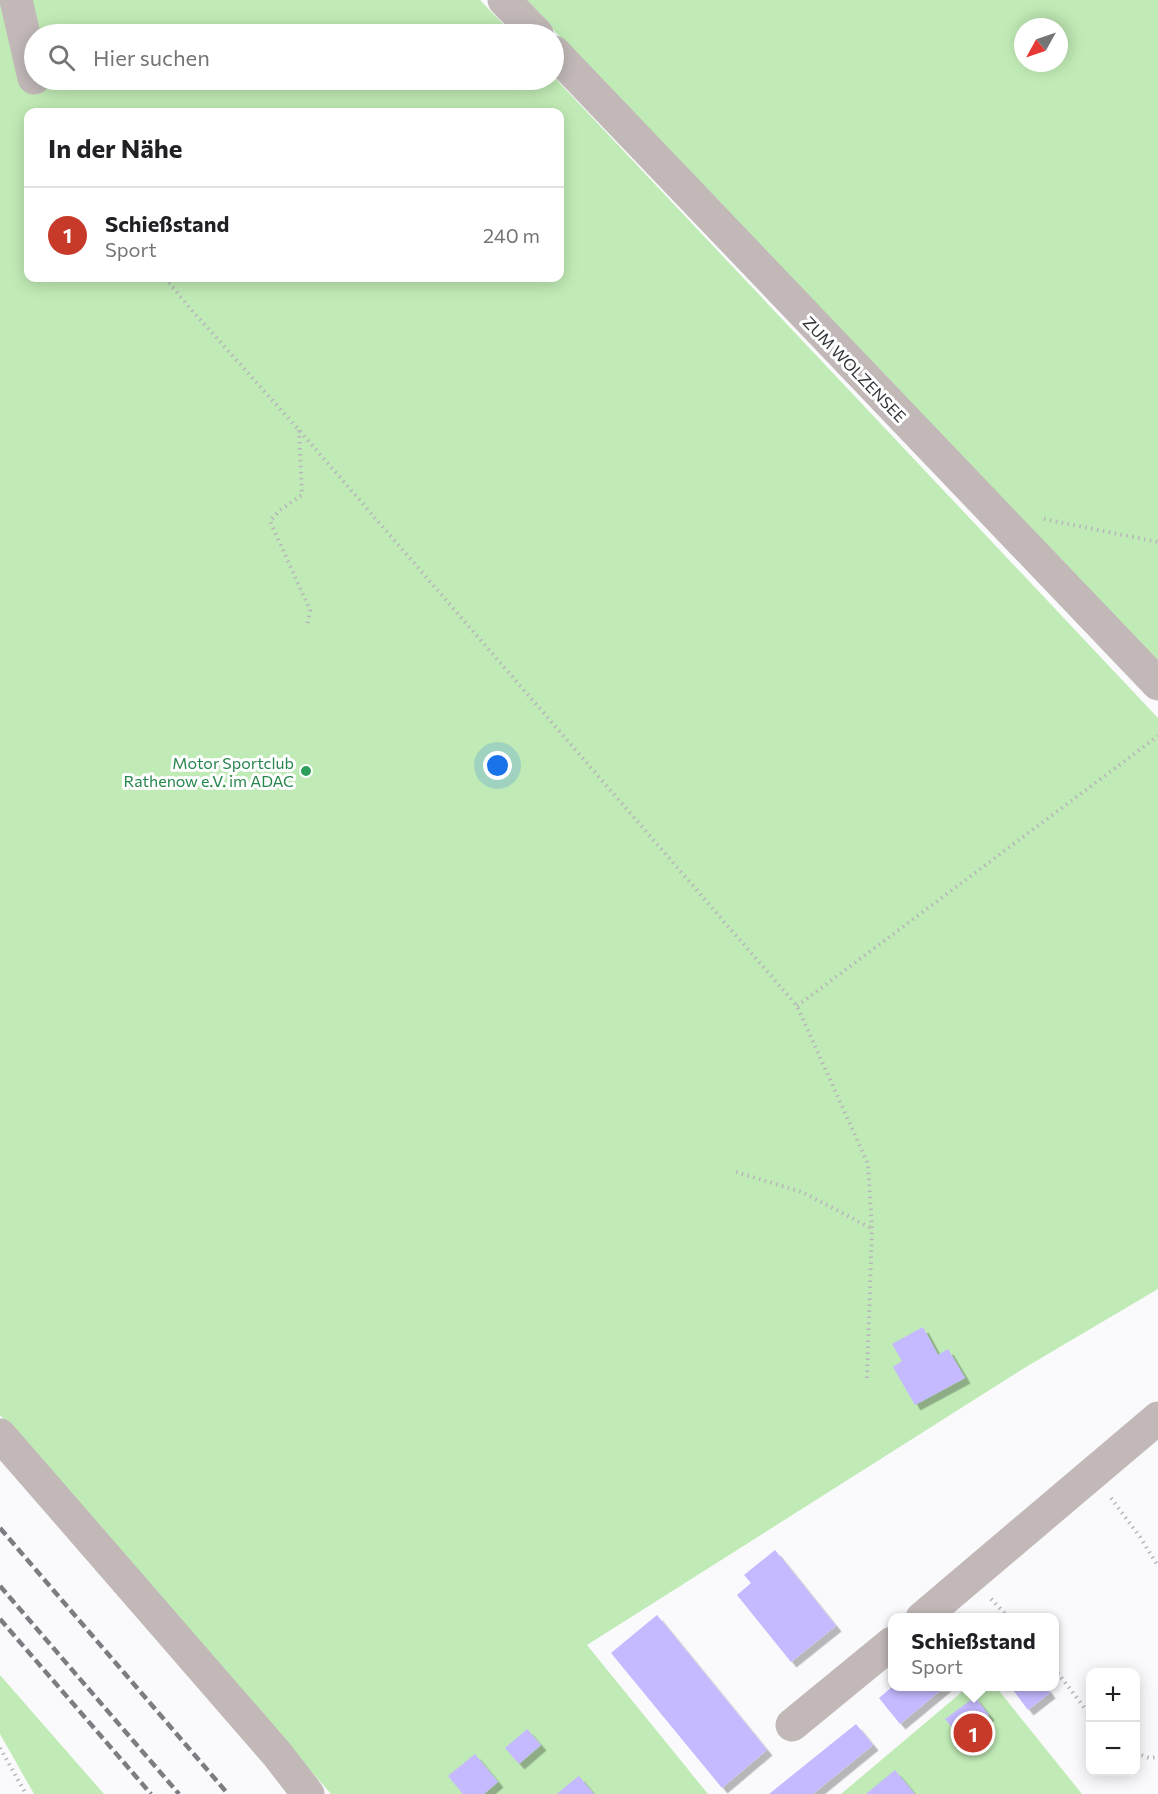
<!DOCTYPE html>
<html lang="de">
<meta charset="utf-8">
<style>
:root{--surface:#fff;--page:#f6f6f6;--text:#202124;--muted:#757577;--line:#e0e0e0;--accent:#c73a29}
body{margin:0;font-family:Commissioner,sans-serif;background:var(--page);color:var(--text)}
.controls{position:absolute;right:18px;bottom:18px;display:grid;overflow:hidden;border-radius:12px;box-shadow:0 3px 15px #0003}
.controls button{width:54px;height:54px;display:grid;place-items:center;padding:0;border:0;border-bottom:2px solid var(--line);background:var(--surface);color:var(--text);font:30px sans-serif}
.compass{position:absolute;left:1014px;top:18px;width:54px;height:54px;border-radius:50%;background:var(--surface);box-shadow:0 3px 15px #0003;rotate:230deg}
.you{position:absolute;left:498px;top:766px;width:21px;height:21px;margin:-15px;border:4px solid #fff;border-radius:50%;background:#1a73e8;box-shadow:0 0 0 9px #1a73e833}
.badge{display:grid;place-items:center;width:39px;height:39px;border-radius:50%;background:var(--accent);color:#fff;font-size:20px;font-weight:700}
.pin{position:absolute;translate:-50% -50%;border:3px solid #fff;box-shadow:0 2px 6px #0006}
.popup{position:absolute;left:888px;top:1613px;width:171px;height:78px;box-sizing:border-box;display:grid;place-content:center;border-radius:12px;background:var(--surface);filter:drop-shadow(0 2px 4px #0005);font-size:20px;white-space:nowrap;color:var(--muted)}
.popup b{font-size:22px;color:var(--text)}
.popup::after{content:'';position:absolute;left:50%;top:100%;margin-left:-12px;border:12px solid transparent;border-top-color:var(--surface)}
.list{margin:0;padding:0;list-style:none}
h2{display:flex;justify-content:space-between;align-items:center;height:78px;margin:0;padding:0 24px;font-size:26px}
h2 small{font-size:20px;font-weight:400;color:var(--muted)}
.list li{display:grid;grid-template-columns:39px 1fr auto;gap:18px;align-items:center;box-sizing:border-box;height:96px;padding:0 24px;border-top:2px solid var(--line)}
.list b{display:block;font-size:22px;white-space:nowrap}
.list p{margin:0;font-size:20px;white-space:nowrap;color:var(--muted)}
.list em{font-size:20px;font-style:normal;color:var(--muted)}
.icon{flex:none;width:33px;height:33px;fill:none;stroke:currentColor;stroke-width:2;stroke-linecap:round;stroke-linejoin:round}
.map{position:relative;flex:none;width:1158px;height:1794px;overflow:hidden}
.search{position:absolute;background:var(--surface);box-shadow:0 3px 15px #0003;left:24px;top:24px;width:540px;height:66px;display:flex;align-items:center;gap:15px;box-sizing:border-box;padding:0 21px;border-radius:33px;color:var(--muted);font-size:22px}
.panel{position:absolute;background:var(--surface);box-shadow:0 3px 15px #0003;left:24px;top:108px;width:540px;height:174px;border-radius:12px}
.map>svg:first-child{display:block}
</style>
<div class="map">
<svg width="1158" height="1794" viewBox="0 0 1158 1794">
<defs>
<filter id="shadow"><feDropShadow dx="5.5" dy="5.5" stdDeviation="0" flood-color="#0004"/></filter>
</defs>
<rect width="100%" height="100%" fill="#fafafd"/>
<!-- green -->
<g fill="#c1ebb6" fill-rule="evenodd">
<path d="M0,0H480L513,34H34V80H554V77L1158,718V1289L1026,1367L587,1645L708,1794H331L0,1415ZM28,112H560V278H28Z"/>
<path d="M525,0H1158V669ZM1023,27H1059V63H1023Z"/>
<path d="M0,1675L104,1794H34L0,1734Z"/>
<path d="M969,1686L996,1687L1082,1794H841Z"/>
</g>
<!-- building -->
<g fill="#c5b9ff" filter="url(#shadow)">
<path d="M923,1327L938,1355L948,1349L965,1378L915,1405L893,1367L902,1361L892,1344Z"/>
<path d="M775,1550L836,1626L791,1662L737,1595L751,1583L744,1575Z"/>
<path d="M657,1615L767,1750L722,1788L611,1653Z"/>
<path d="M893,1686H946L900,1724L879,1698Z"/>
<path d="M1010,1686H1045L1050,1693L1028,1710Z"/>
<path d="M975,1697L989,1715L960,1737L945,1719Z"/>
<path d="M856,1724L873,1745L813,1794H769Z"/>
<path d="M527,1729L541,1745L519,1764L505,1748Z"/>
<path d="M475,1754L498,1782L484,1794H463L448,1776Z"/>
<path d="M895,1770L915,1794H866Z"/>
<path d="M579,1776L594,1794H557L570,1783Z"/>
</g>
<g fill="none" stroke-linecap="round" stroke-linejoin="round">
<!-- path -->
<g stroke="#b7b6bb" stroke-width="4" stroke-dasharray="1.5 4.5" stroke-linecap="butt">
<path d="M165,278L189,307L299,430L797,1006L868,1164L872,1229L867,1378"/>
<path d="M299,430L302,495L280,510L270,521L310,610L307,627"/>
<path d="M1044,519L1158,542"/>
<path d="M797,1006L1158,736"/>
<path d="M736,1172L802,1192L871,1228"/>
<path d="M1111,1498L1140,1537L1158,1566"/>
<path d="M991,1599L1009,1618"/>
<path d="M1054,1668L1090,1715"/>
<path d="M0,1748L26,1794"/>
<path d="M1136,1753L1149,1758L1158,1757"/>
</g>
<!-- minor -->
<g stroke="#c2b8b8" stroke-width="33">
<path d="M16,0L34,78"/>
<path d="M504,0L537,34"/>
<path d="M554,52L1158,684"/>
<path d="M0,1435L277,1754L308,1794"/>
<path d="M922,1618L1158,1418"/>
<path d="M792,1725L892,1643"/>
</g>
<!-- rail -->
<g stroke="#7d7c82" stroke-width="4.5" stroke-dasharray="9 4.5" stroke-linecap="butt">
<path d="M0,1528L228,1794"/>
<path d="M0,1586L179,1794"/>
<path d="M0,1619L151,1794"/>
</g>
</g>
<!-- markers -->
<circle fill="#2e9e5b" stroke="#fff" stroke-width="2" cx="306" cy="771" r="6"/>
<g text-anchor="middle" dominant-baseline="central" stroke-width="6" stroke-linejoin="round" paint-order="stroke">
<!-- street labels -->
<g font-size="16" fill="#333239" stroke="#fff">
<text transform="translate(855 369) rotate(46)">ZUM WOLZENSEE</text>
</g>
<!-- leisure labels -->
<g font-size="16" fill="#27864d" stroke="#fff" text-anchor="end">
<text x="294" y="762">Motor Sportclub<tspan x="294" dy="18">Rathenow e.V. im ADAC</tspan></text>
</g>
</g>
</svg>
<div class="controls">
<button>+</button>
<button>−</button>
</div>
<svg class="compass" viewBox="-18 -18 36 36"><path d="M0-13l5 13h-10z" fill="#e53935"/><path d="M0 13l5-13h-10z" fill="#757577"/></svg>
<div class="you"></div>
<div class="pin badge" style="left:973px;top:1733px">1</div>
<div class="popup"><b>Schießstand</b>Sport</div>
<div class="search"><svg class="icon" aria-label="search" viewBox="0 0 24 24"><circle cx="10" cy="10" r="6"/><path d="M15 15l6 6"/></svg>Hier suchen</div>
<section class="panel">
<h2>In der Nähe<small></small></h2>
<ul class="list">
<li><span class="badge">1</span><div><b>Schießstand</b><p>Sport</p></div><em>240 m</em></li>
</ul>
</section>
</div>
